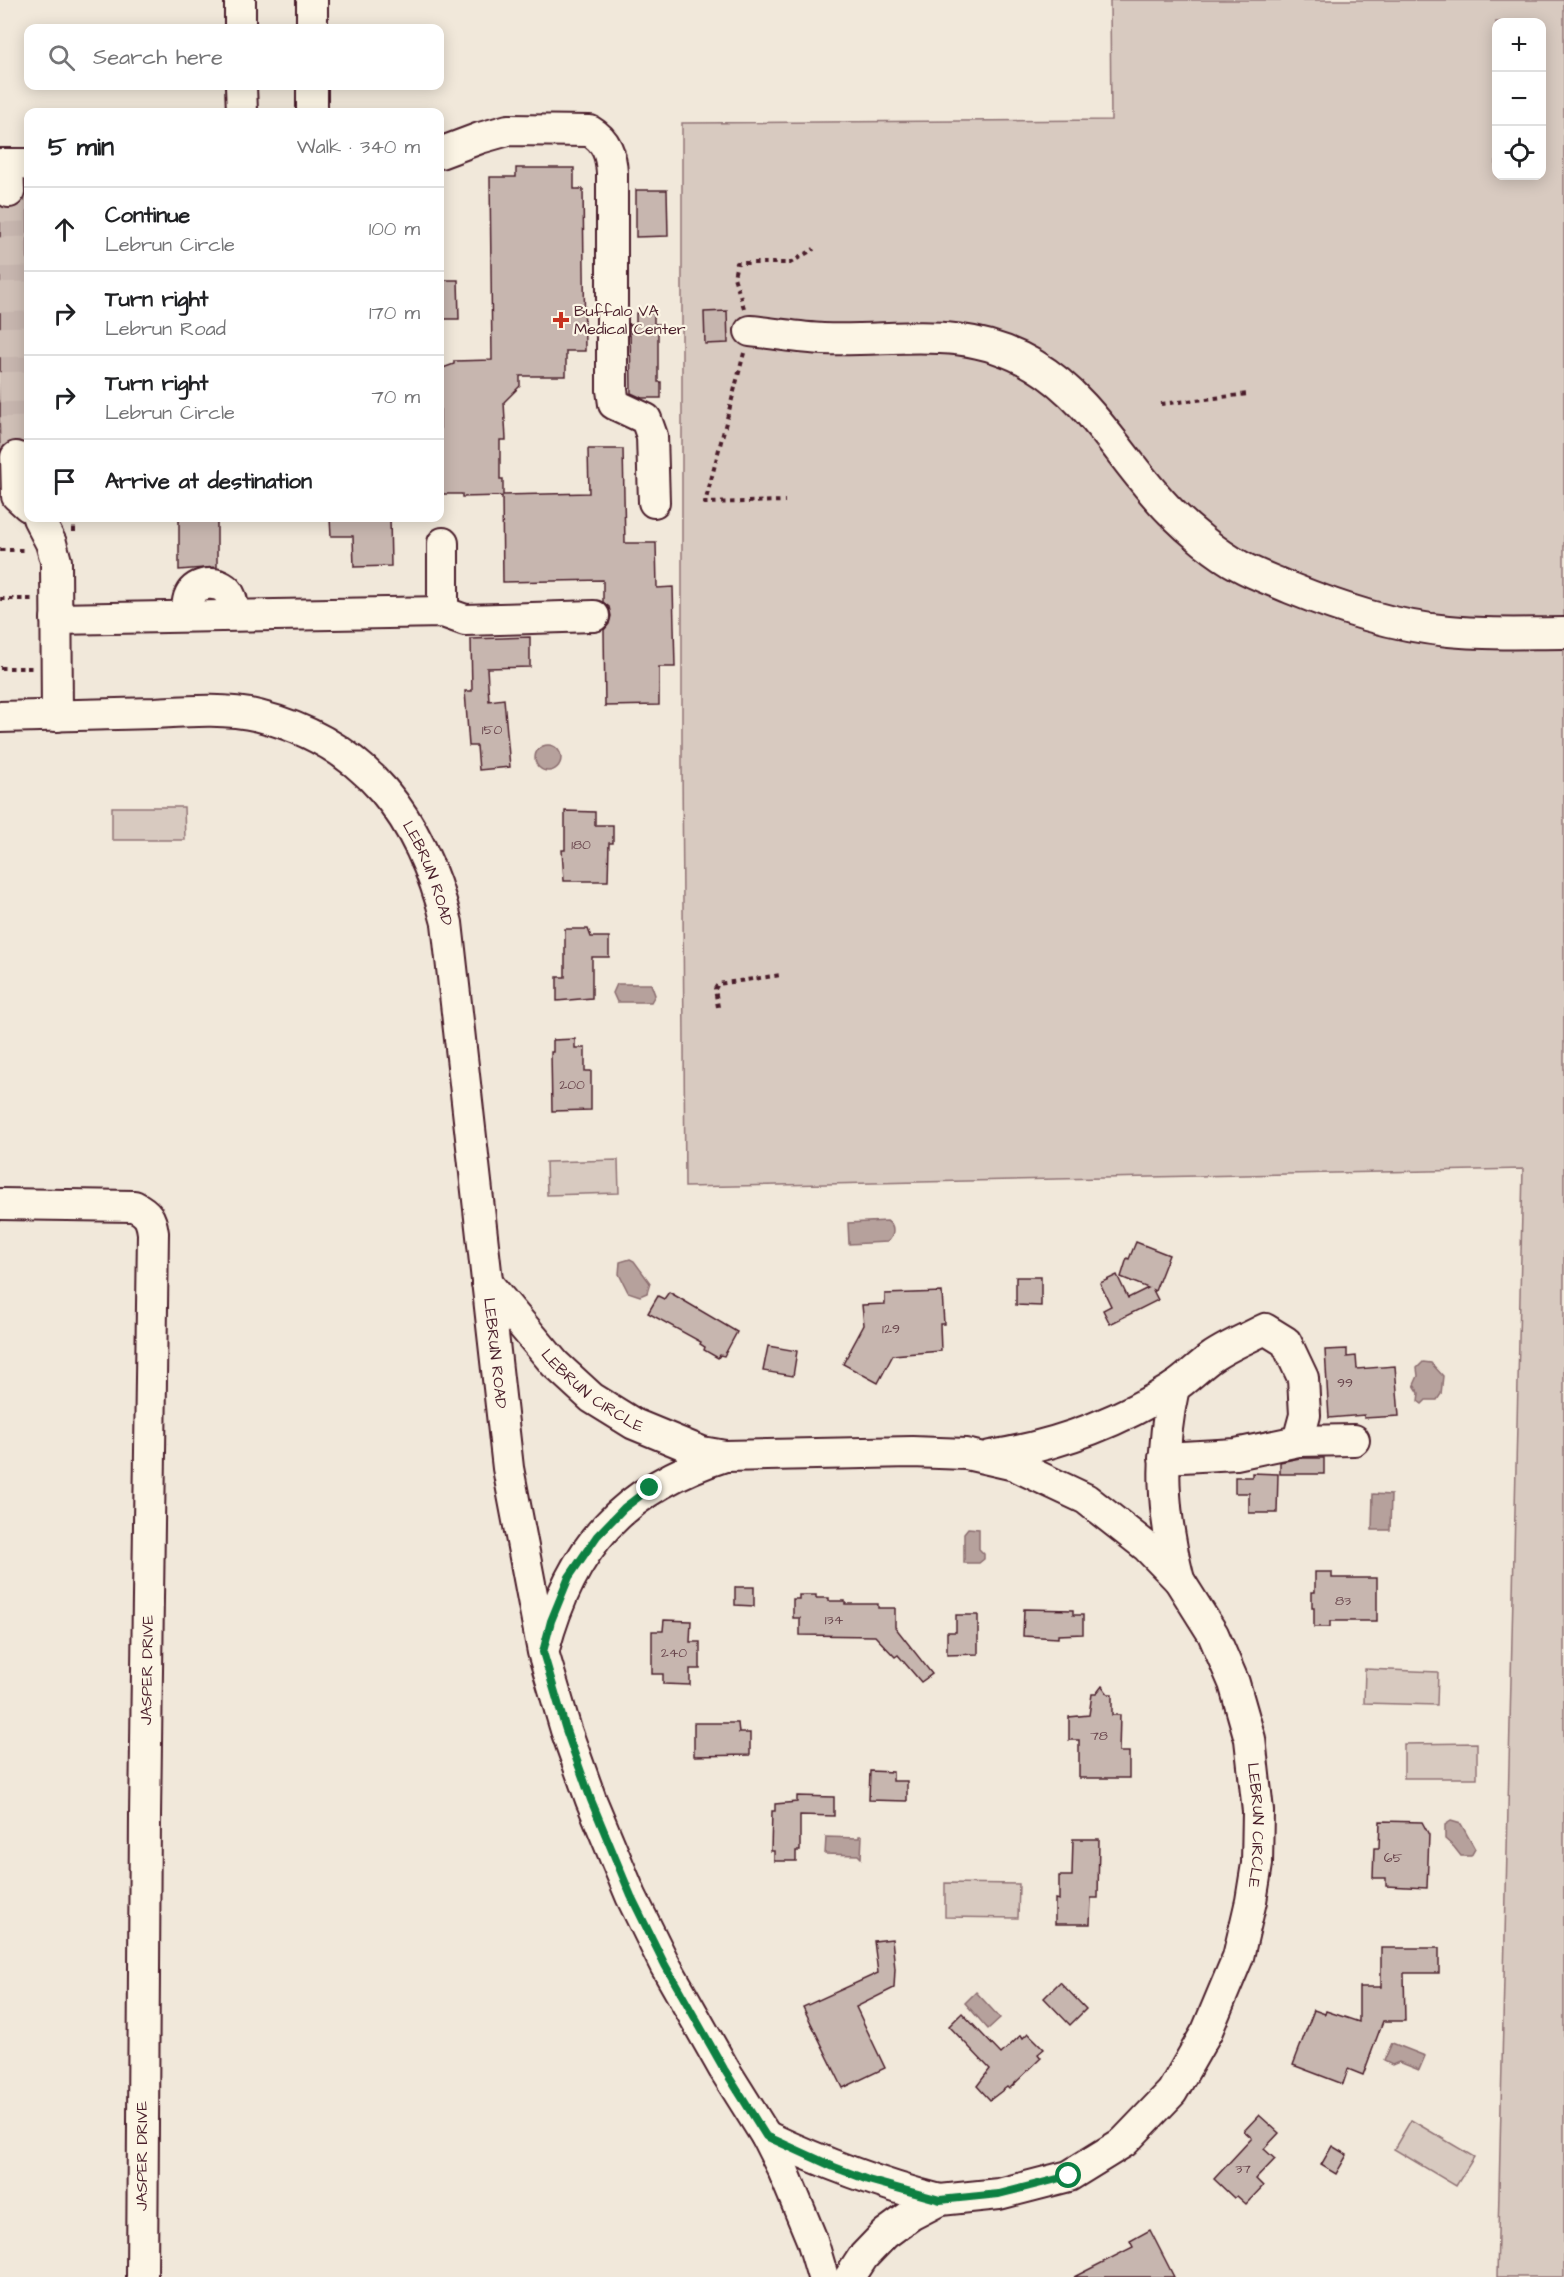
<!DOCTYPE html>
<meta charset="utf-8">
<style>
:root{--surface:#fff;--page:#f2f2f2;--text:#202124;--muted:#757577;--line:#e0e0e0}
body{margin:0;font-family:"Architects Daughter",sans-serif;background:var(--page);color:var(--text)}
.controls{position:absolute;right:18px;top:18px;display:grid;overflow:hidden;border-radius:12px;box-shadow:0 3px 15px #0003}
.controls button{width:54px;height:54px;display:grid;place-items:center;padding:0;border:0;border-bottom:2px solid var(--line);background:var(--surface);color:var(--text);font:30px sans-serif}
.stop{position:absolute;width:18px;height:18px;margin:-14px;border:4px solid #0b8043;border-radius:50%;background:#fff}
.stop.end{background:#0b8043;border-color:#fff;box-shadow:0 2px 6px #0008}
.list{margin:0;padding:0;list-style:none}
h2{display:flex;justify-content:space-between;align-items:center;height:78px;margin:0;padding:0 24px;font-size:26px}
h2 small{font-size:20px;font-weight:400;color:var(--muted)}
.list li{display:grid;grid-template-columns:39px 1fr auto;gap:18px;align-items:center;box-sizing:border-box;height:84px;padding:0 24px;border-top:2px solid var(--line)}
.list b{display:block;font-size:22px;white-space:nowrap}
.list p{margin:0;font-size:20px;white-space:nowrap;color:var(--muted)}
.list em{font-size:20px;font-style:normal;color:var(--muted)}
.icon{flex:none;width:33px;height:33px;fill:none;stroke:currentColor;stroke-width:2;stroke-linecap:round;stroke-linejoin:round}
.map{position:relative;flex:none;width:1564px;height:2277px;overflow:hidden}
.search{position:absolute;background:var(--surface);box-shadow:0 3px 15px #0003;left:24px;top:24px;width:420px;height:66px;display:flex;align-items:center;gap:15px;box-sizing:border-box;padding:0 21px;border-radius:12px;color:var(--muted);font-size:22px}
.panel{position:absolute;background:var(--surface);box-shadow:0 3px 15px #0003;left:24px;top:108px;width:420px;height:414px;border-radius:12px}
.map>svg:first-child{display:block}
</style>
<div class="map">
<svg width="1564" height="2277" viewBox="0 0 1564 2277">
<rect width="100%" height="100%" fill="#f1e8da"/>
<filter id="ink" filterUnits="userSpaceOnUse"><feTurbulence type="fractalNoise" baseFrequency=".0167" numOctaves="2"/><feDisplacementMap in="SourceGraphic" scale="12" xChannelSelector="R" yChannelSelector="G"/><feConvolveMatrix kernelMatrix="1 2 1 2 8 2 1 2 1" color-interpolation-filters="sRGB"/></filter>
<g filter="url(#ink)">
<!-- green -->
<g fill="#d8cac0" stroke="#917476" stroke-width="1.5" fill-rule="evenodd">
<path d="M1110,0H1564V2277H1497L1523,1169L685,1187L682,764V123L1111,120ZM1496,22H1542V176H1496Z"/>
<path d="M112,807H184L185,840H112Z"/>
<path d="M618,1160L619,1193L547,1195L546,1162Z"/>
<path d="M1365,1669L1438,1672L1437,1705L1364,1703Z"/>
<path d="M1477,1743V1778H1404V1744Z"/>
<path d="M945,1883L1019,1884L1018,1918L945,1917Z"/>
<path d="M1411,2120L1474,2157L1456,2186L1394,2149Z"/>
</g>
<!-- water -->
<g fill="#b6a19c" stroke="#8b6d6f" stroke-width="1.5">
<circle cx="548" cy="758" r="13"/>
<path d="M617,984H651L655,995L651,1002H617L613,993Z"/>
<path d="M887,1221C895,1226 895,1236 887,1242L849,1244L848,1223Z"/>
<path d="M630,1259L634,1261L650,1283L647,1293L640,1296L628,1292L619,1274L620,1262Z"/>
<path d="M1423,1362L1431,1363L1443,1376L1441,1394L1437,1400H1426L1422,1404L1418,1401L1419,1393L1414,1385L1418,1376L1417,1368Z"/>
<path d="M1373,1494L1391,1495L1390,1530H1372Z"/>
<path d="M968,1528L979,1529V1549L984,1554V1559L979,1563H964V1533Z"/>
<path d="M1451,1821L1461,1824L1475,1849L1471,1856H1461L1454,1847L1445,1839V1825Z"/>
<path d="M859,1836H862L861,1858L858,1855L825,1854L826,1837L859,1838Z"/>
<path d="M976,1992L1000,2018L988,2029L965,2003Z"/>
<path d="M1392,2043L1425,2056L1419,2070L1399,2062L1392,2065L1384,2061Z"/>
</g>
<!-- building -->
<g fill="#c7b6af" stroke="#4a1f2b" stroke-width="1.5">
<path d="M516,168H574V189H583L585,351H566V376H520V386L504,402L506,440H500V479H503V495L589,493L588,449H623L625,543H656L657,588L673,587L675,667H659V705L605,706L604,630L609,624L611,616L609,607L603,602V580L503,582L502,496L462,497V494H440V369L454,364V361L492,360L490,177H516Z"/>
<path d="M636,190H667L668,236L636,237Z"/>
<path d="M26,192H28V446L24,442L15,440L7,443L0,452V206L9,209L18,207L24,201Z"/>
<path d="M440,280H458L459,319H440Z"/>
<path d="M727,311L728,343L705,344L704,312Z"/>
<path d="M636,313H654V324H658V382H661V398H642L631,393L630,325H636Z"/>
<path d="M179,518H217V567L179,570Z"/>
<path d="M330,518H390L391,566L354,567L353,536H331Z"/>
<path d="M530,637V667L487,668L489,701L504,699L510,767L479,770L477,746H469L465,691H472L471,639Z"/>
<path d="M565,811L595,812V825H613V843H609L608,881H564L562,850H565Z"/>
<path d="M565,929H588L591,937H609V957H592V998L557,1001V977H565Z"/>
<path d="M575,1039V1048H585V1071H591V1110L552,1111L551,1052H553V1040Z"/>
<path d="M1136,1242L1169,1255L1155,1291L1153,1290L1158,1300L1110,1324L1103,1310L1111,1306L1100,1283L1117,1275L1128,1298L1148,1288L1121,1277L1127,1258L1129,1259Z"/>
<path d="M1016,1277H1041V1306L1016,1305Z"/>
<path d="M669,1292L737,1332L724,1356L720,1355L718,1358L704,1350L705,1347L700,1344L701,1342L648,1313L658,1296L664,1299Z"/>
<path d="M942,1292L944,1324H940L941,1351L893,1355L878,1383L843,1364L864,1325L862,1305L885,1304V1294Z"/>
<path d="M768,1346L797,1351L793,1376L763,1371Z"/>
<path d="M1347,1349V1357L1356,1356L1357,1369L1395,1366L1399,1416L1364,1418V1415L1329,1418L1325,1350Z"/>
<path d="M1300,1458H1324V1474H1280V1462Z"/>
<path d="M1252,1473L1278,1474L1277,1513H1249V1493H1235V1477H1252Z"/>
<path d="M1315,1572H1332V1578H1377V1621H1330V1627H1314V1608H1312V1592H1315Z"/>
<path d="M735,1587H754V1606L735,1605Z"/>
<path d="M799,1595H816V1598H829V1601H845V1604H878V1608H895V1627L932,1674L921,1682L898,1655L895,1657L875,1636L800,1635V1618H793V1599H799Z"/>
<path d="M1024,1609L1073,1610V1615H1083V1634L1058,1635V1638L1023,1636Z"/>
<path d="M956,1615H978V1654L947,1655V1632H956Z"/>
<path d="M664,1620L691,1621L690,1642H700V1669H690V1685L663,1684V1674H652V1631H663Z"/>
<path d="M1102,1686L1108,1694H1112V1715H1120L1119,1752H1129V1778H1079V1740H1069V1717L1089,1715L1092,1694H1096Z"/>
<path d="M694,1723H738L739,1733H750V1755L694,1756Z"/>
<path d="M870,1771L893,1772V1781H907V1801L869,1800Z"/>
<path d="M797,1796L834,1797V1816L800,1815V1851H796V1861H774V1851H771L772,1811H775V1804L797,1802Z"/>
<path d="M1380,1821L1422,1822L1429,1835L1427,1888L1386,1886V1878H1373L1374,1848H1379Z"/>
<path d="M1073,1839H1099L1098,1898H1091L1090,1924H1055V1899L1059,1900V1876H1072Z"/>
<path d="M892,1939L895,1969L894,1988L856,2007L885,2068L843,2088L803,2007L878,1973L874,1941Z"/>
<path d="M1381,1948H1439V1973H1404L1405,2021H1383L1363,2075L1348,2069L1343,2084L1293,2065L1314,2010L1325,2014L1326,2011L1359,2022V1987H1381Z"/>
<path d="M1060,1982L1086,2009L1070,2025L1044,1998Z"/>
<path d="M962,2013L1001,2054L1021,2035L1023,2038L1028,2033L1044,2049L1038,2054L1041,2058L1009,2089L1007,2087L990,2100L977,2086L990,2069L949,2026Z"/>
<path d="M1259,2115L1279,2133L1264,2149L1275,2159L1256,2179L1263,2186L1246,2204L1237,2196L1234,2198L1214,2179L1252,2138L1244,2131Z"/>
<path d="M1332,2146L1347,2155L1336,2174L1321,2165Z"/>
<path d="M1150,2230L1174,2277H1074L1133,2247L1130,2241Z"/>
</g>
<g fill="none" stroke-linecap="round" stroke-linejoin="round">
<!-- minor-tunnel -->
<path stroke="#d0c0b7" stroke-width="30" stroke-dasharray="30 15" stroke-linecap="butt" d="M9,192L16,457"/>
<defs>
<g id="minor">
<path d="M240,0V28"/>
<path d="M312,0V28"/>
<path d="M241,86L242,112"/>
<path d="M312,86V112"/>
<path d="M440,153L480,138L508,130L590,131C607,141 611,155 612,173V390L614,404L646,419L652,436L654,502"/>
<path d="M0,164H28"/>
<path d="M8,164L9,192"/>
<path d="M750,331C774,333 799,338 823,339C900,342 963,323 1034,365C1093,400 1124,465 1171,512C1189,530 1217,554 1240,566C1256,575 1274,581 1290,588C1342,609 1393,626 1449,631C1487,635 1526,633 1564,633"/>
<path d="M16,457L17,496L28,506"/>
<path d="M38,518L51,543L56,561L57,716"/>
<path d="M443,543V612"/>
<path d="M187,616C187,609 187,599 191,593C199,581 220,581 228,592C233,599 233,608 233,615"/>
<path d="M56,619L443,612L465,620L594,616"/>
<path id="s1" d="M0,717C52,716 103,714 155,713C189,711 225,708 259,716C367,743 421,819 447,923L508,1468L543,1652L566,1730L591,1800L631,1896L665,1965L724,2069L766,2136L783,2170L812,2240L823,2277"/>
<path d="M0,1204L134,1206C148,1213 151,1218 153,1233L145,1816L142,2277"/>
<path id="s2" d="M487,1283L555,1364L592,1398L634,1424L702,1452L725,1456L912,1452L966,1454L1014,1465L1086,1499L1147,1547L1179,1580L1213,1634L1234,1683L1250,1739L1258,1811L1257,1864L1251,1901L1238,1957L1207,2031L1172,2092L1124,2142L1069,2176L999,2194L940,2200L911,2215L885,2234L863,2257L850,2277"/>
<path d="M1174,1387C1159,1456 1162,1512 1179,1580"/>
<path d="M1298,1441L1354,1440"/>
<path d="M990,1456C1055,1446 1117,1423 1173,1388C1187,1379 1199,1366 1212,1357C1228,1346 1248,1338 1265,1329L1286,1342L1303,1378L1305,1415L1298,1441L1236,1454L1164,1458"/>
<path d="M544,1649C571,1547 624,1488 725,1456"/>
<path d="M766,2136C823,2163 879,2184 940,2200"/>
</g>
</defs>
<!-- minor casing -->
<use href="#minor" stroke="#4a1f2b" stroke-width="34"/>
<!-- path -->
<g stroke="#4a1f2b" stroke-width="4" stroke-dasharray="4.5 4.5" stroke-linecap="butt">
<path d="M744,308L734,277L737,263H790L814,249"/>
<path d="M744,353L705,503L785,501"/>
<path d="M1161,404L1249,394"/>
<path d="M74,532V518"/>
<path d="M0,550H26"/>
<path d="M0,599H32"/>
<path d="M0,668H33"/>
<path d="M718,1007L715,989L718,984L781,975"/>
</g>
<!-- minor -->
<use href="#minor" stroke="#fcf5e5" stroke-width="30"/>
</g>
</g>
<g fill="none" stroke-linecap="round" stroke-linejoin="round" filter="url(#ink)">
<!-- route -->
<path stroke="#0b8043" stroke-width="8" d="M650,1488L624,1508L597,1536L569,1577L551,1621L543,1652L566,1730L591,1800L631,1896L665,1965L724,2069L766,2136L834,2167L868,2180L940,2200L999,2194L1069,2176"/>
</g>
<!-- markers -->
<path fill="#c8321e" stroke="#fcf5e5" stroke-width="2" d="M558 311h6v6h6v6h-6v6h-6v-6h-6v-6h6z"/>
<g text-anchor="middle" dominant-baseline="central" stroke-width="4.5" stroke-linejoin="round" paint-order="stroke">
<!-- number labels -->
<g font-size="14" fill="#69454c">
<text x="492" y="730">150</text>
<text x="581" y="845">180</text>
<text x="572" y="1085">200</text>
<text x="891" y="1329">129</text>
<text x="1345" y="1383">99</text>
<text x="1343" y="1601">83</text>
<text x="834" y="1620">134</text>
<text x="674" y="1653">240</text>
<text x="1099" y="1736">78</text>
<text x="1393" y="1858">65</text>
<text x="1243" y="2169">37</text>
</g>
<!-- poi labels -->
<g font-size="16" fill="#4a1f2b" stroke="#fcf5e5" text-anchor="start">
<text x="574" y="311">Buffalo VA<tspan x="574" dy="18">Medical Center</tspan></text>
</g>
<!-- street labels -->
<g font-size="16" fill="#4a1f2b" stroke="#fcf5e5">
<text stroke="none"><textPath href="#s1" startOffset="502">LEBRUN ROAD</textPath></text>
<text stroke="none"><textPath href="#s1" startOffset="988">LEBRUN ROAD</textPath></text>
<text stroke="none"><textPath href="#s2" startOffset="152">LEBRUN CIRCLE</textPath></text>
<text transform="translate(147 1670) rotate(-89)">JASPER DRIVE</text>
<text stroke="none"><textPath href="#s2" startOffset="1058">LEBRUN CIRCLE</textPath></text>
<text transform="translate(142 2156) rotate(-90)">JASPER DRIVE</text>
</g>
</g>
</svg>
<div class="controls">
<button>+</button>
<button>−</button>
<button><svg class="icon" aria-label="locate" viewBox="0 0 24 24"><circle cx="12" cy="12" r="6"/><path d="M12 2v4M12 18v4M2 12h4M18 12h4"/></svg></button>
</div>
<div class="stop" style="left:1069px;top:2176px"></div>
<div class="stop end" style="left:650px;top:1488px"></div>
<div class="search"><svg class="icon" aria-label="search" viewBox="0 0 24 24"><circle cx="10" cy="10" r="6"/><path d="M15 15l6 6"/></svg>Search here</div>
<section class="panel">
<h2>5 min<small>Walk · 340 m</small></h2>
<ul class="list">
<li><svg class="icon" aria-label="ahead" viewBox="0 0 24 24"><path d="M12 20V5M6 11l6-6 6 6"/></svg><div><b>Continue</b><p>Lebrun Circle</p></div><em>100 m</em></li>
<li><svg class="icon" aria-label="right" viewBox="0 0 24 24"><path d="M7 20v-9h11M14 6l5 5-5 5"/></svg><div><b>Turn right</b><p>Lebrun Road</p></div><em>170 m</em></li>
<li><svg class="icon" aria-label="right" viewBox="0 0 24 24"><path d="M7 20v-9h11M14 6l5 5-5 5"/></svg><div><b>Turn right</b><p>Lebrun Circle</p></div><em>70 m</em></li>
<li><svg class="icon" aria-label="arrive" viewBox="0 0 24 24"><path d="M6 21V4h12l-3 4 3 4H6"/></svg><div><b>Arrive at destination</b></div></li>
</ul>
</section>
</div>
